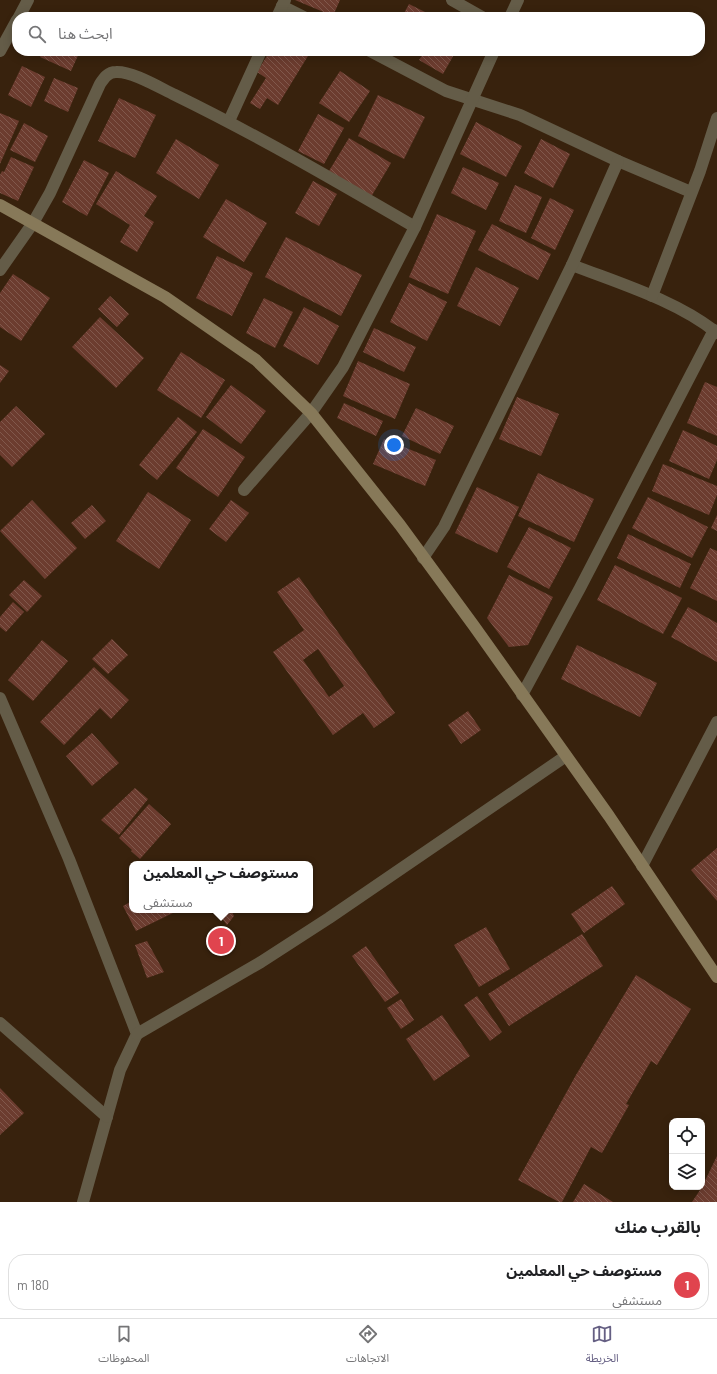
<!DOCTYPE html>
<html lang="ar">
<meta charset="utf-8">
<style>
:root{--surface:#fff;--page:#f6f6f6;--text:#202124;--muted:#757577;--line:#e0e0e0;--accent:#655f83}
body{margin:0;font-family:Barlow,"Noto Sans Arabic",sans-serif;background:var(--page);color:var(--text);direction:rtl}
.controls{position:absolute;right:12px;bottom:12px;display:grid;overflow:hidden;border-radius:8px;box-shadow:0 2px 10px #0003}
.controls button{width:36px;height:36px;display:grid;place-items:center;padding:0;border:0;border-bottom:1px solid var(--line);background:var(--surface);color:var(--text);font:20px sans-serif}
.you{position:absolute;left:394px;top:445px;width:14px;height:14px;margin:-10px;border:3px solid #fff;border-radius:50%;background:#1a73e8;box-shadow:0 0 0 6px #1a73e833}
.badge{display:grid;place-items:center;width:26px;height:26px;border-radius:50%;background:var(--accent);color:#fff;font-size:13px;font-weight:700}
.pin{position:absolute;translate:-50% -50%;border:2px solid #fff;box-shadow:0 1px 4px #0006}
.popup{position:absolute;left:129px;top:861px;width:184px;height:52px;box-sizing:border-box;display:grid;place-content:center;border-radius:8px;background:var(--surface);filter:drop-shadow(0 1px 3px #0005);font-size:13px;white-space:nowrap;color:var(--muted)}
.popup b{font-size:15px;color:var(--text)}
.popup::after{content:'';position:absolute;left:50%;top:100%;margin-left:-8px;border:8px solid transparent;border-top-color:var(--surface)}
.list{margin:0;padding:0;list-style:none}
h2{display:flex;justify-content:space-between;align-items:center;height:52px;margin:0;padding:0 16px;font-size:17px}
h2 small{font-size:13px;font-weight:400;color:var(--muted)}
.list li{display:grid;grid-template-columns:26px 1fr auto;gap:12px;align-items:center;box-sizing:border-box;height:56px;margin:0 8px 8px;padding:0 8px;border:1px solid var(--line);border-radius:16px}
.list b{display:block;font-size:15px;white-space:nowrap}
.list p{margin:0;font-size:13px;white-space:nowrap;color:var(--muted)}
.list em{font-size:13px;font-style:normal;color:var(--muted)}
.icon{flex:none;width:22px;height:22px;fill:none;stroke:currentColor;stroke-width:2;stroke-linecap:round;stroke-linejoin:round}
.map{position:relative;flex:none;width:717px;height:1202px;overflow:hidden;direction:ltr}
.search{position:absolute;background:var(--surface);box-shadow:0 2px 10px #0003;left:12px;right:12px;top:12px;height:44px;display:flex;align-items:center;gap:10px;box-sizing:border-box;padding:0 14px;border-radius:16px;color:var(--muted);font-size:15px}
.sheet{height:116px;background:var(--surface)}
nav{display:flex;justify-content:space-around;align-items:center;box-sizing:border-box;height:56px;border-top:1px solid var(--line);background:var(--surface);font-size:11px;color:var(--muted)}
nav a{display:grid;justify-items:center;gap:2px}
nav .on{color:var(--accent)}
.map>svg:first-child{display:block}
</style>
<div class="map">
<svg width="717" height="1202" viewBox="0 0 717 1202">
<defs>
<pattern id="building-back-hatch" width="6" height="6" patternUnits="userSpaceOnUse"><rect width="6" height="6" fill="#6c3c2f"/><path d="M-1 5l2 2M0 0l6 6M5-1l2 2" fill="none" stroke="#81584c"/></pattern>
</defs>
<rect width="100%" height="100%" fill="#38220d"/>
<!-- building -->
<g fill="url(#building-back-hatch)" fill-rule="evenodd">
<path d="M295,0H340L333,16Z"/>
<path d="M409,4L433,16L432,17H402Z"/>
<path d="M43,51H80L71,71L40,57Z"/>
<path d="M270,51H311L278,105L267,98L260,109L250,103L266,78L257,72Z"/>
<path d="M405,51H414L412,55Z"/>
<path d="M425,51H456L443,74L419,60Z"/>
<path d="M22,66L45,77L31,107L8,95Z"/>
<path d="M340,71L370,91L349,122L319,103Z"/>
<path d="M54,78L78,88L68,112L44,101Z"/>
<path d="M378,95L425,117L404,159L358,136Z"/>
<path d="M119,98L156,115L135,158L98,141Z"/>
<path d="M0,113L19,121L0,164Z"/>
<path d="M318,114L344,128L324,164L298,151Z"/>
<path d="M476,122L522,146L506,177L460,154Z"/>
<path d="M24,123L48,136L35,162L10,150Z"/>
<path d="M349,138L391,163L371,197L329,171Z"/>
<path d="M176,139L219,165L199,199L156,173Z"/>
<path d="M541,139L570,154L553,188L524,173Z"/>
<path d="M11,157L34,167L18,201L0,193V175L2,171L4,172Z"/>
<path d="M84,160L109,173L87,216L62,202Z"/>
<path d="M463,167L499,183L486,210L451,193Z"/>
<path d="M116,171L157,196L144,216L154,222L137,252L120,242L130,225L96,204Z"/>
<path d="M313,181L337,194L319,226L295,213Z"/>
<path d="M515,185L542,197L526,233L499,221Z"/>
<path d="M550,198L574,210L555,250L531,238Z"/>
<path d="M226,199L267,223L244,262L203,237Z"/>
<path d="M437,214L476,231L448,294L409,277Z"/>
<path d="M492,224L551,254L538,280L478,250Z"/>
<path d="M286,237L362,275L341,316L265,277Z"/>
<path d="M217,256L253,273L232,316L196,298Z"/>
<path d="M476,267L519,288L500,326L457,306Z"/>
<path d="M13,274L50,298L21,341L0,327V293Z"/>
<path d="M409,283L447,302L427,341L390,322Z"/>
<path d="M110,296L129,314L117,327L98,309Z"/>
<path d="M264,298L293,312L275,348L246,333Z"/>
<path d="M304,307L339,326L318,365L283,346Z"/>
<path d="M100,317L144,358L116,388L72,347Z"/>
<path d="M374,328L416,347L404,372L363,352Z"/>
<path d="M181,352L225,380L201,418L157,390Z"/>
<path d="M358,361L410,384L395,419L343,396Z"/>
<path d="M0,365L9,371L0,383Z"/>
<path d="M705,382L717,387V436L687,423Z"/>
<path d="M231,385L266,411L241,444L206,417Z"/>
<path d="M517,397L559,414L541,456L499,439Z"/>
<path d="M344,403L383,421L376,436L337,418Z"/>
<path d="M16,406L45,434L12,467L0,455V422Z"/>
<path d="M416,408L454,426L440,454L402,436Z"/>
<path d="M178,417L197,432L157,480L139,465Z"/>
<path d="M203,429L245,457L218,497L176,468Z"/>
<path d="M683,430L717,446V460L709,479L669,461Z"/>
<path d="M384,439L436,460L425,486L373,464Z"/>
<path d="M663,464L717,486V495L709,515L652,491Z"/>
<path d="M538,473L594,499L574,542L518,516Z"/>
<path d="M477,487L519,507L497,553L455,533Z"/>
<path d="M148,492L191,520L159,569L116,541Z"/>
<path d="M648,497L708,527L692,558L632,528Z"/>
<path d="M32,500L77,548L45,579L0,531Z"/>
<path d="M231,500L249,513L226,542L209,529Z"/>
<path d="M92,505L106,521L85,539L71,523Z"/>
<path d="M717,515V531L711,528Z"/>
<path d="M529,527L571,548L549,589L507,567Z"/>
<path d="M628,534L691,564L680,588L617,558Z"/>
<path d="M710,548L717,551V601L690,588Z"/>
<path d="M615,565L682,598L663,634L597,600Z"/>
<path d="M509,575L553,597L528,645L509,647L487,618Z"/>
<path d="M299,577L395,713L374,728L363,713L333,735L273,652L304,630L277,592ZM318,649L344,686L329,697L303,660Z"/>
<path d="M24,580L42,596L27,612L9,595Z"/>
<path d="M13,602L24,612L6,632L0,627V617Z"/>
<path d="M688,607L717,623V662L671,637Z"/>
<path d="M112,639L128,655L108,674L92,659Z"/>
<path d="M42,640L68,661L33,701L8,680Z"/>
<path d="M577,645L657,683L640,717L561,679Z"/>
<path d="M94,667L129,700L111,719L100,708L64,745L40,722Z"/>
<path d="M468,711L481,730L461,744L448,725Z"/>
<path d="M92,733L119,763L92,786L66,756Z"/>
<path d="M135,788L148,799L119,835L101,820Z"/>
<path d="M149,804L171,824L140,859L131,851L132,850L119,838Z"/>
<path d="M717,848V901L691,870Z"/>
<path d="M612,886L625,904L584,933L571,914Z"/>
<path d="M132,901V910H179L136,931L123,906Z"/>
<path d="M215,910H231L234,916L227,925Z"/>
<path d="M486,927L510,969L479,987L454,945Z"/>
<path d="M582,934L603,966L509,1026L488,994Z"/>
<path d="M147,941L164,972L147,978L135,945Z"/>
<path d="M366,946L399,993L385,1002L352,956Z"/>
<path d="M636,975L691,1009L657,1065L651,1061L626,1104L629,1105L602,1153L591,1147L562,1202H559L518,1180L576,1075Z"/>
<path d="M477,996L502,1032L490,1041L464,1005Z"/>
<path d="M401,999L414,1020L401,1029L387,1008Z"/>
<path d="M442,1015L470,1056L434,1081L406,1039Z"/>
<path d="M0,1088L24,1113L0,1135Z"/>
<path d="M717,1156V1202H692L702,1187Z"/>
<path d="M584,1184L613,1202H573Z"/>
</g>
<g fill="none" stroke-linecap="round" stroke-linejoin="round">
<!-- street -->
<g stroke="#645c48" stroke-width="12">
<path d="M452,0L482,17"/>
<path d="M282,6L304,17"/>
<path d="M19,17L28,0"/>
<path d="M277,17L285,0"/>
<path d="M510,17L518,0"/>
<path d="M0,51L17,20"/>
<path d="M370,51L446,91L520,115L618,161L691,192"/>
<path d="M229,121L261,51"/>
<path d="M572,265C618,283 678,301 717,333"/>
<path d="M0,270L33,223L50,193L100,84C104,78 108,72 116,72C132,71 160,88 175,95C257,135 336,181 415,227"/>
<path d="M652,296L700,171L717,118"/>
<path d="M244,490L311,413L343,367L415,227L494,51"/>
<path d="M423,558L444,527L572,265L618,161"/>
<path d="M522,695L580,588L714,330"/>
<path d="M0,698L69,859L137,1034L120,1070L83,1202"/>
<path d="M642,866L717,722"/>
<path d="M0,1023L107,1117"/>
<path d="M137,1034L261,962L329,918L566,756"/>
</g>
<!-- secondary -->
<path stroke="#877959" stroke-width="12" d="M0,205L165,297L256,360L311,413L400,525L474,626L609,816L717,977"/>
</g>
</svg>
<div class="controls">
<button><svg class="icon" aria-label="locate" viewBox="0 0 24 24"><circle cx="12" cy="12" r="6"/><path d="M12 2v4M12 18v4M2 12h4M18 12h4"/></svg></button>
<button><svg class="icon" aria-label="layers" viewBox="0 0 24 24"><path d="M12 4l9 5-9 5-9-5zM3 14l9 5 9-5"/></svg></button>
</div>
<div class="you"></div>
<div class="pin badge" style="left:221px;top:941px;background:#e0444e">1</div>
<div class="popup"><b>مستوصف حي المعلمين</b>مستشفى</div>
<div class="search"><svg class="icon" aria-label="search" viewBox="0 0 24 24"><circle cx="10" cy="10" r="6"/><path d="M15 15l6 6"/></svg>ابحث هنا</div>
</div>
<section class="sheet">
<h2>بالقرب منك<small></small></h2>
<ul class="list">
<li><span class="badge" style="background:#e0444e">1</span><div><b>مستوصف حي المعلمين</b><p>مستشفى</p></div><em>180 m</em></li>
</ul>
</section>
<nav>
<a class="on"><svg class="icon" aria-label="map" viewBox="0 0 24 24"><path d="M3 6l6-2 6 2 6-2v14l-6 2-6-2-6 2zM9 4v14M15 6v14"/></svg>الخريطة</a>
<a><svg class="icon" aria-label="directions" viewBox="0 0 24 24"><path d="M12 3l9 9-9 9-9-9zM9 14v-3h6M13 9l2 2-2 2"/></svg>الاتجاهات</a>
<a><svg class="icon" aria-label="saved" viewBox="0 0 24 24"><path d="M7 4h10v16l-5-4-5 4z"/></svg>المحفوظات</a>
</nav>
